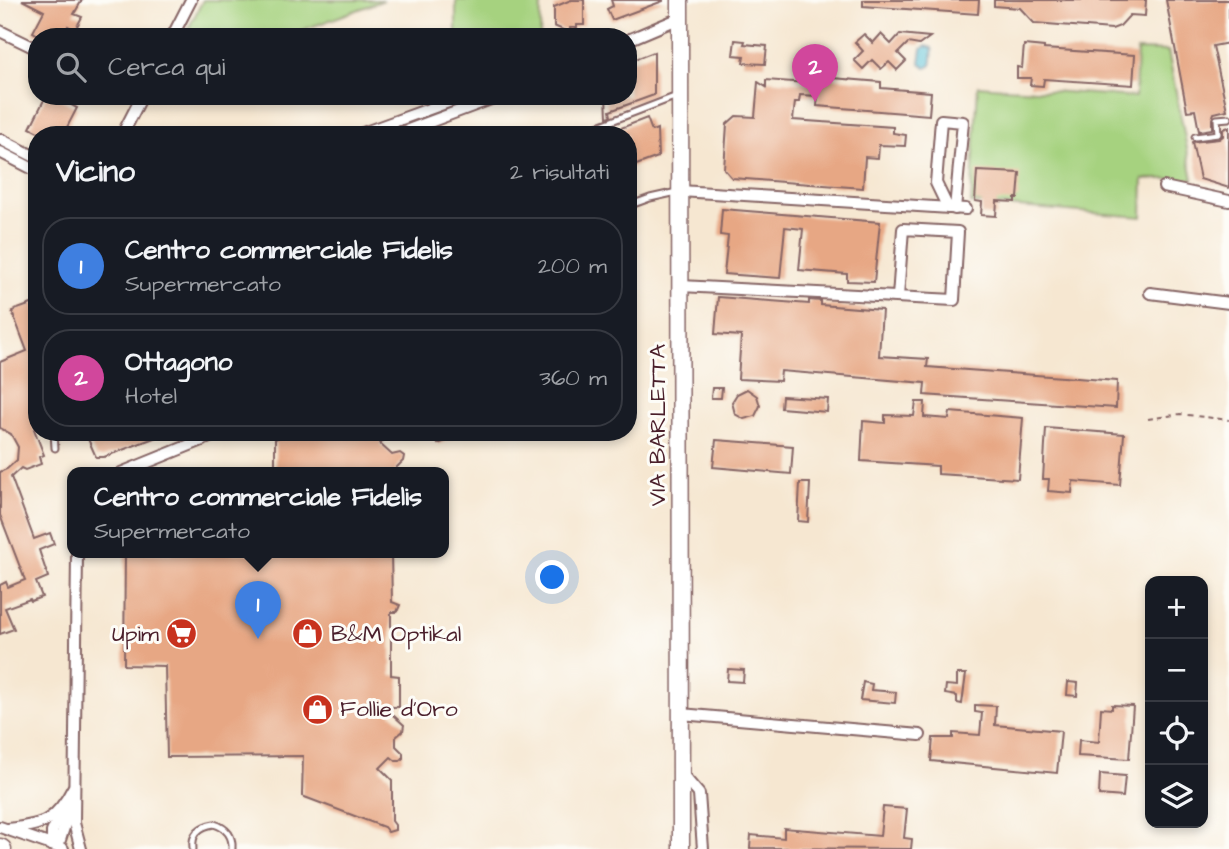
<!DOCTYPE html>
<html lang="it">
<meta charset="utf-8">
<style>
:root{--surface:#171b24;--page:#242831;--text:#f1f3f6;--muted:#9ea1a6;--line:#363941;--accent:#0b8043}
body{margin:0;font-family:"Architects Daughter",sans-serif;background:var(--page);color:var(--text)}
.controls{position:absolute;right:21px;bottom:21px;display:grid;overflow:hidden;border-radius:14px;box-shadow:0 4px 10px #0003}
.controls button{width:63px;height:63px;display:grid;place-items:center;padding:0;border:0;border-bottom:2px solid var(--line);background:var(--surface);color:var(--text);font:35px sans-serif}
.you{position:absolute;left:553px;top:578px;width:24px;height:24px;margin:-18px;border:5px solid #fff;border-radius:50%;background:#1a73e8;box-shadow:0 0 0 10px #1a73e833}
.badge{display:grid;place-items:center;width:46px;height:46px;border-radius:50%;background:var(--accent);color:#fff;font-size:23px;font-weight:700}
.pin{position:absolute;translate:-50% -58px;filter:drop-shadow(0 2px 4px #0008)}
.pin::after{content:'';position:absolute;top:37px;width:24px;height:21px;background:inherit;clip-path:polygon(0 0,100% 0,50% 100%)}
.popup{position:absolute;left:67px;top:467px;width:382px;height:91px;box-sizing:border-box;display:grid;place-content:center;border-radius:14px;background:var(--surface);filter:drop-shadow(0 2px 5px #0005);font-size:23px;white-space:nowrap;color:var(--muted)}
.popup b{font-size:26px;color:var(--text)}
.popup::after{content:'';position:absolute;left:50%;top:100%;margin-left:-14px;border:14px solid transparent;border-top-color:var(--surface)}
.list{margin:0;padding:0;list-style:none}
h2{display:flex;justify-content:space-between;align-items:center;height:91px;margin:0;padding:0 28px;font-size:30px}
h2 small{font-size:23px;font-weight:400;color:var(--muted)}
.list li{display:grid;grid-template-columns:46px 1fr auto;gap:21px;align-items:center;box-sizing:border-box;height:98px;margin:0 14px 14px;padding:0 14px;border:2px solid var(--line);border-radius:28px}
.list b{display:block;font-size:26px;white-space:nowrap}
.list p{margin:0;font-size:23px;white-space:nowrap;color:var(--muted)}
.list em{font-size:23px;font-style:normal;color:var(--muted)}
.icon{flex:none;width:38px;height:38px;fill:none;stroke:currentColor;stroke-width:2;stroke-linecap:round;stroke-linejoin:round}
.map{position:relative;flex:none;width:1229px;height:849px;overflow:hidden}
.search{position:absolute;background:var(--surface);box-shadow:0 4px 10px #0003;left:28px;top:28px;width:609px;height:77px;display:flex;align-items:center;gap:18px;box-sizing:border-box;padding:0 24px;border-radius:28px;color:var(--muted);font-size:26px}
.panel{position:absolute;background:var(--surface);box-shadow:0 4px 10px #0003;left:28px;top:126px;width:609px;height:315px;border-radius:28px}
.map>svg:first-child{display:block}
</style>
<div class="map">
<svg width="1229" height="849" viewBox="0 0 1229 849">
<rect width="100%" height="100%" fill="#fdfcf7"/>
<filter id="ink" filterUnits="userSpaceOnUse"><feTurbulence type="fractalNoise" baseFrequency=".0143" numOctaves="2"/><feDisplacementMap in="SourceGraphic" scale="14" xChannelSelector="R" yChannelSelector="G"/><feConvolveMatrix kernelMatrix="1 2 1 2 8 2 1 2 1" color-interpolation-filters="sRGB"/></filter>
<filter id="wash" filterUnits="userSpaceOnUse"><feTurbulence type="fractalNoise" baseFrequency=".00686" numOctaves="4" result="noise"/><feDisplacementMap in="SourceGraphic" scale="28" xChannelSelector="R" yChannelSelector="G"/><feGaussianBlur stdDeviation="1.57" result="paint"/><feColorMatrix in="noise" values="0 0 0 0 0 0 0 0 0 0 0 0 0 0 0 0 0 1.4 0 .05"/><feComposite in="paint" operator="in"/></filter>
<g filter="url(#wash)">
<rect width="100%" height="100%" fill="#f6e7d1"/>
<!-- green -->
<g fill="#a6d27f" stroke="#787855" stroke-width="2">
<path d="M203,0H384L284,37H184Z"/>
<path d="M456,0H541L540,37H456Z"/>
<path d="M1137,50L1168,51L1193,179H1143L1142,217L971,203L978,86L1135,97Z"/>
</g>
<!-- water -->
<path fill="#5bc2d8" stroke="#527082" stroke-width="2" d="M926,46L932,48C933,50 932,62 931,65L926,68L920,63L922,49Z"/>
<g id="blocks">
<!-- building -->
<g fill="#e7a784">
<path d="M22,0H82L74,14L82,17L75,30L68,26L63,37H42L33,32L44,11Z"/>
<path d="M571,0H584V25H577V28H570V33L554,26V7Z"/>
<path d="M611,0H663V1L612,20L607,9L613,6Z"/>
<path d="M863,0H979L978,14L863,6Z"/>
<path d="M994,0H1146L1145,16L1130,15L1120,26L1112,29L1034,23L1020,8L994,6Z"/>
<path d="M1166,0H1229V43L1213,46L1227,110L1214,113L1212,119V129L1199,131L1195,110L1187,111Z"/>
<path d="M864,34L873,43L881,34L891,44L900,34L930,37L919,45L908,43L898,53L906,61L897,70L889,62L881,69L872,60L863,69L854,60L863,51L855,42Z"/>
<path d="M735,40L745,41L744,44L767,46L765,64L743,63L744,56L733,55Z"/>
<path d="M1024,45L1044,47V49L1135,55L1133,85L1044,79L1043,86L1030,85L1031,78H1017V67L1022,68Z"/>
<path d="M654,52V95L610,111L611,116L607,117L606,96H628V62Z"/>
<path d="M820,77L881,82V88L931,92L929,115L817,106L818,96L800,95L799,102H795L793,120L893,127V133L906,135L905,146L879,145L878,158L865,157L863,188L732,178L724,169L727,124L736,116L755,117L758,82L766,87V80L807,83L819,82Z"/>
<path d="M46,96H55L77,108L63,135H44L30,128Z"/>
<path d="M647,118L652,131L657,129L658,157L628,168V135H590L614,126L616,130Z"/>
<path d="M1229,127V188L1200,179L1192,142L1219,139L1223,136V129Z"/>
<path d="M977,171L1020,173L1018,198H1015V202L997,201L996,216L981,215L982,202L975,201Z"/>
<path d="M722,209L880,222L874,282L847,281V274L799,270L803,229L785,227L780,278L724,274L728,236L720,235Z"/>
<path d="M718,297L809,304V300L821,301V305L882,310L879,356L928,359L927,367L1117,381L1116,408L924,395L925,383L781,371L780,381L738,379L741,336L715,334Z"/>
<path d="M37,302V428L34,429L44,455L39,457L41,464L25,470L21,468L11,477L34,539L50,533L54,544L39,550L48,577L36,582L42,597L31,601L30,599L5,608L14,629L0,634V585L6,582L8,587L25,580L0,515V472L7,469L17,460L18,447L11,434L0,428V362L27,351L12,311Z"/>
<path d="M712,388H722L721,398H711Z"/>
<path d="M747,389L757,396L760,406L755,416L744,419L735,414L732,402L737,394Z"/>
<path d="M782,396L828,399L827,412L781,408Z"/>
<path d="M916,402H925L924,417L949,419L950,412L1023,418L1018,479L938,474V466L861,461L863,421L885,423V415L914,416Z"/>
<path d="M1046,428L1124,434L1120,485L1073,481L1072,493L1048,491L1049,479H1043Z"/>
<path d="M99,432H166L167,433L104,457H96L88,439L89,436Z"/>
<path d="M291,432H391L380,444L392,455L400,453L404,456L403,461L396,468V473H275V439Z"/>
<path d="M433,432H467V433L438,444Z"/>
<path d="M716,440L793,446L791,474L713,467Z"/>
<path d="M800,483H810L808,522L798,521Z"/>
<path d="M125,553H391L392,602L400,605L397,612H391V675L399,676V707H384L404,725L403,731L396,737V746L403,753V758L400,761H396L391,757L380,768L392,780V821L395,825V830L388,832L384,827L302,796L303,756L167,757L165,666L124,665Z"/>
<path d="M728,669L744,670L743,682L727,681Z"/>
<path d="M957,674H966L962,704L957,703V696L945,694L946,685L957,686Z"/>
<path d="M863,682L872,684L871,690L896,692L895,703L860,700Z"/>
<path d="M1068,682L1078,683L1077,696L1067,695Z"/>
<path d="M975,705L996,706L995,725L1061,731L1057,773L931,761L933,738H953V733L980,735L982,713L975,712Z"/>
<path d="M1112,705L1133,706L1129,759L1078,756L1079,740L1099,742L1101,708L1112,709Z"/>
<path d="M1100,774L1125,776L1123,797L1099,795Z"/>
<path d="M883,807L907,809L904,838L912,839L911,849L750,848L751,835L784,838V828L880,836Z"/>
</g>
</g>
</g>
<g filter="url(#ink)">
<use href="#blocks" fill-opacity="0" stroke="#866565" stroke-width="2"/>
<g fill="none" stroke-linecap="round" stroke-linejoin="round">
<defs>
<g id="service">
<path d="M575,135L677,96"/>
<path d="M1195,137L1218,134L1217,119L1229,118"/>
<path d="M628,206L650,198L677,192"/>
<path d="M54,432L55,448"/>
<path d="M193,849C191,834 200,826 214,824C227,828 233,836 232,849"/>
</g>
<g id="minor">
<path d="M0,31L37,49"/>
<path d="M172,37L191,0"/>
<path d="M628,40L680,18"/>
<path d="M122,135L142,96"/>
<path d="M357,135L465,96"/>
<path d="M395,135L499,96"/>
<path d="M0,139L37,158"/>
<path d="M0,152L37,171"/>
<path d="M1164,187L1229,201"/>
<path d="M680,191L966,209"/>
<path d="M948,208L936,183L941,120L963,122L955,209"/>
<path d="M681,286L954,300L958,232L903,229L898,297"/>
<path d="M1150,293L1229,303"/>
<path d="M121,473L222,432"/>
<path d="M77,553L74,823L81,849"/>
<path d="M681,714L920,735"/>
<path d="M681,773L699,794L703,849"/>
<path d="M0,827L63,849"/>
<path d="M8,829C44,825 56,821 73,788"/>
<path d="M52,845L60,840L71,806"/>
<path d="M52,845V832L61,812"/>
</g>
<path id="secondary" d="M680,0L681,849"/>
<path id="primary" d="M0,848L2,849"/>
</defs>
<!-- service casing -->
<use href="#service" stroke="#866565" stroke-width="9"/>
<!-- minor casing -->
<use href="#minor" stroke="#866565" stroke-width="14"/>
<!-- secondary casing -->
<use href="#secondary" stroke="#866565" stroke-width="19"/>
<!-- primary casing -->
<use href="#primary" stroke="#866565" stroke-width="21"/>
<!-- path -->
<path stroke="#866565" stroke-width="2" stroke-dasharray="5 5" stroke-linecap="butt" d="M1148,419L1180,414L1229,420"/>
<!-- service -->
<use href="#service" stroke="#fff" stroke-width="5"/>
<!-- minor -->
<use href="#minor" stroke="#fff" stroke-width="10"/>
<!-- secondary -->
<use href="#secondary" stroke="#fff" stroke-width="16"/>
<!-- primary -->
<use href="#primary" stroke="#fff" stroke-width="18"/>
</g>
</g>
<!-- icons -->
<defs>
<symbol id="supermarket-disc" viewBox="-11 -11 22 22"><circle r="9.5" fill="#c8321e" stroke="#fdfcf7"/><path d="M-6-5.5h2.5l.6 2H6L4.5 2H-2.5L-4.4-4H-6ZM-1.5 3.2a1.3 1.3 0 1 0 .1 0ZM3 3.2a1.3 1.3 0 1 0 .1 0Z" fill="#fff"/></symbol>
<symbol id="shop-disc" viewBox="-11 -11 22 22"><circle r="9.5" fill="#c8321e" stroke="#fdfcf7"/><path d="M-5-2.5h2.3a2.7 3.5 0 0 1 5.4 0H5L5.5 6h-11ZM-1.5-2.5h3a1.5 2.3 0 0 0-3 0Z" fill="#fff"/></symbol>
</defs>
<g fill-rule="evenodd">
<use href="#supermarket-disc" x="164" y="616" width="35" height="35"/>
<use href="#shop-disc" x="290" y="616" width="35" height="35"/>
<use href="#shop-disc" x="300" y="692" width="35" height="35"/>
</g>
<g text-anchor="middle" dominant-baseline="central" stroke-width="6" stroke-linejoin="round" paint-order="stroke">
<!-- street labels -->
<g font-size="23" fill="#4a1f2b" stroke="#fdfcf7">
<text transform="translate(658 425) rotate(-90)">VIA BARLETTA</text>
</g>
<!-- poi labels -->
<g font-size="23" fill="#4a1f2b" stroke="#fdfcf7" text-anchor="start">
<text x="159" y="634" text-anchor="end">Upim</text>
<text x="331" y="634">B&amp;M Optikal</text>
<text x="340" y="709">Follie d'Oro</text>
</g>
</g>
</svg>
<div class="controls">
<button>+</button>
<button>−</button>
<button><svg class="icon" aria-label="locate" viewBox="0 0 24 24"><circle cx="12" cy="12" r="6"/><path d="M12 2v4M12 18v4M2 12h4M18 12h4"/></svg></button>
<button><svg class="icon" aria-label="layers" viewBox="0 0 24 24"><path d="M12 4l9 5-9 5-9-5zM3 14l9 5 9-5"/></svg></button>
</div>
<div class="you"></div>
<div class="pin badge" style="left:258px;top:639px;background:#3f7fe0">1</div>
<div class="popup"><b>Centro commerciale Fidelis</b>Supermercato</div>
<div class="pin badge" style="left:815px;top:102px;background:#d1479c">2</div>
<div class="search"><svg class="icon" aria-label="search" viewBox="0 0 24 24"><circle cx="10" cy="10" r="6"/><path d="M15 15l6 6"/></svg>Cerca qui</div>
<section class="panel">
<h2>Vicino<small>2 risultati</small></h2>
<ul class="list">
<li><span class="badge" style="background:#3f7fe0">1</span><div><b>Centro commerciale Fidelis</b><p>Supermercato</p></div><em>200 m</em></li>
<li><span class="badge" style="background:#d1479c">2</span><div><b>Ottagono</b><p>Hotel</p></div><em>360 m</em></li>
</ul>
</section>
</div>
